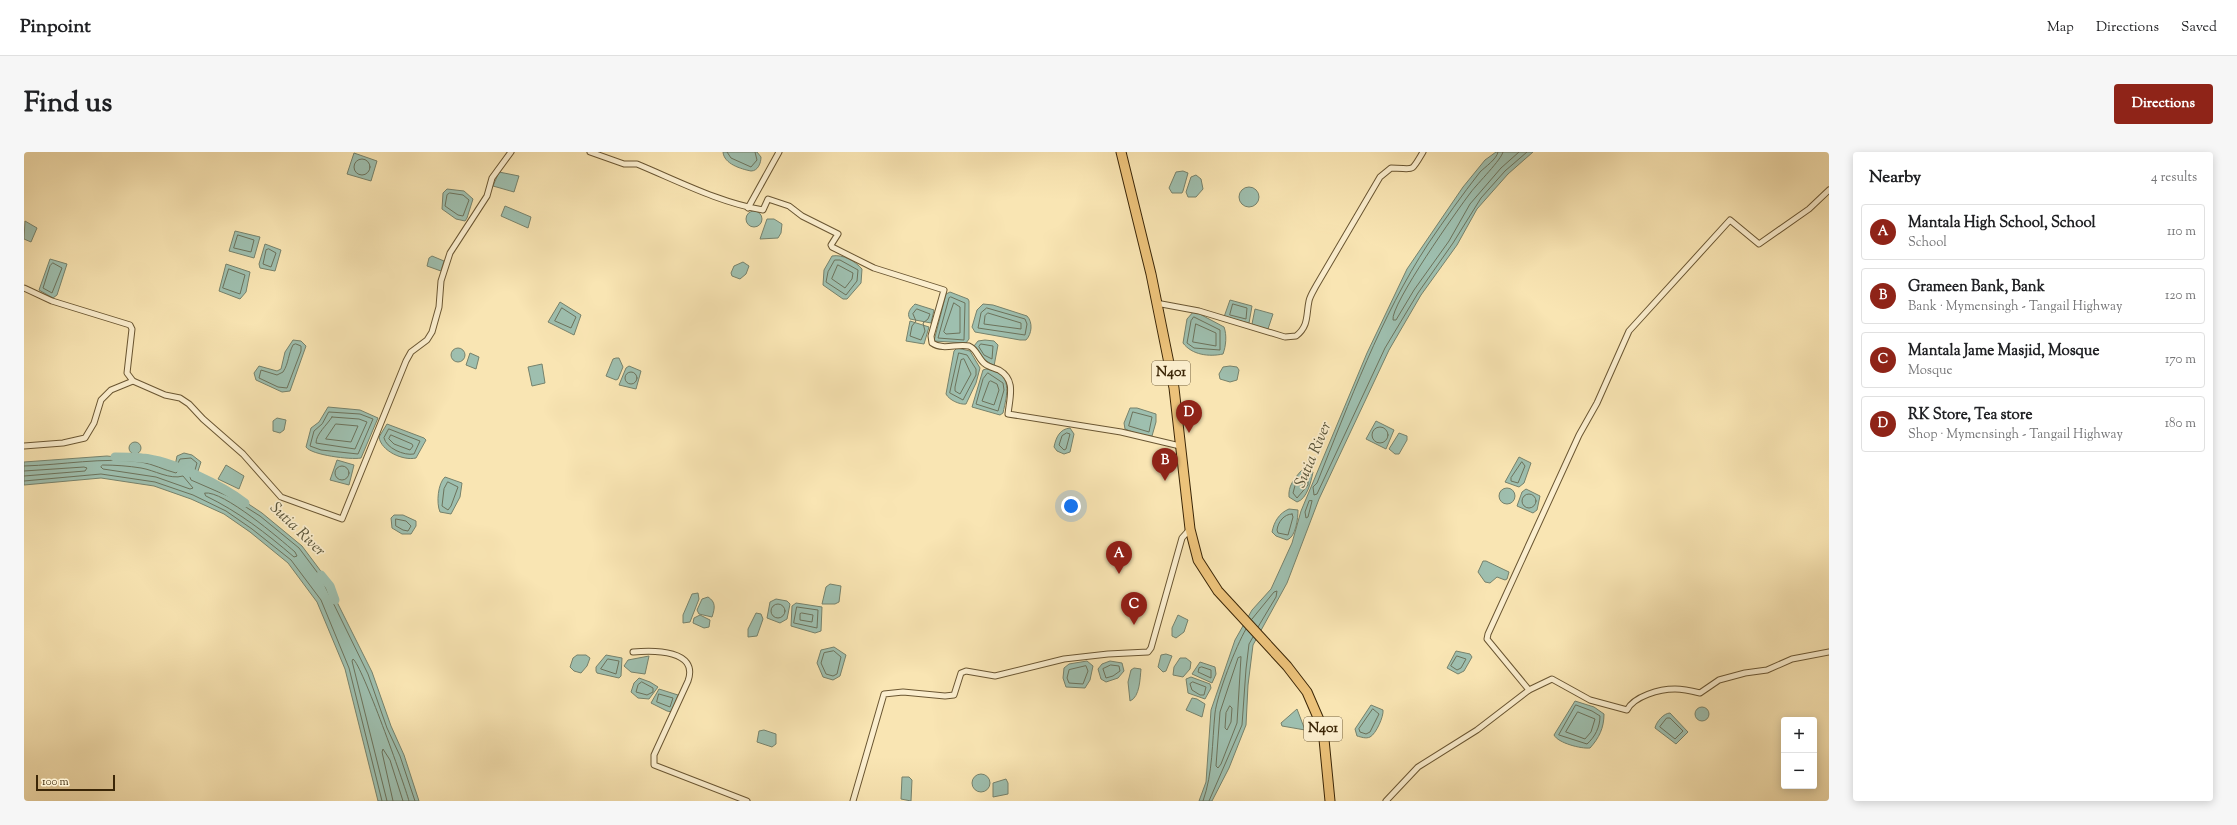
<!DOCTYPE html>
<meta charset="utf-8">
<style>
:root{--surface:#fff;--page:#f6f6f6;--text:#202124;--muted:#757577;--line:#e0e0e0;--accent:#8f2418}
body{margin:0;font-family:"Sorts Mill Goudy",serif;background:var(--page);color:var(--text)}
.controls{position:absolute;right:12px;bottom:12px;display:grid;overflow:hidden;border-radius:4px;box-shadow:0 2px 10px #0003}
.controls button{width:36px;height:36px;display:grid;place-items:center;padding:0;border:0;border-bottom:1px solid var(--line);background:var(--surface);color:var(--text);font:20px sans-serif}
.scale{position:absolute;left:12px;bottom:10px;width:79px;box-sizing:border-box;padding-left:4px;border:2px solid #3b2607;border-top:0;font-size:11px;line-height:14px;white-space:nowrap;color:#3b2607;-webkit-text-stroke:3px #fbeece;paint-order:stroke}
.you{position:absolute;left:1047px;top:354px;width:14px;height:14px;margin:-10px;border:3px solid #fff;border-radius:50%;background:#1a73e8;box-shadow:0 0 0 6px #1a73e833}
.badge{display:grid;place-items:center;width:26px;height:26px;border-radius:50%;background:var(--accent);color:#fff;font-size:13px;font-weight:700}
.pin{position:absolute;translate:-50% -33px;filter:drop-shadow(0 1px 2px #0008)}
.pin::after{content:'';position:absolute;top:21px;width:14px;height:12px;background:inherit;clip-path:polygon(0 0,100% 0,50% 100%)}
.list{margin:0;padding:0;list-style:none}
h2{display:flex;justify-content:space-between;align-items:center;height:52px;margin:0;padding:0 16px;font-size:17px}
h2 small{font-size:13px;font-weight:400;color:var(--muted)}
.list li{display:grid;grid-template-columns:26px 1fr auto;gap:12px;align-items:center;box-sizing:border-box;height:56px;margin:0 8px 8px;padding:0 8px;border:1px solid var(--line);border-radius:4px}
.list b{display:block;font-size:15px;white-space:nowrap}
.list p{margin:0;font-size:13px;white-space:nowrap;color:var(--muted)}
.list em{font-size:13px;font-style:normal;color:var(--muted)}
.map{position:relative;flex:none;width:1805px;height:649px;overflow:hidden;border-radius:4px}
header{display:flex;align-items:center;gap:24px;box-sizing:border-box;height:56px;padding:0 20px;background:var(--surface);border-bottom:1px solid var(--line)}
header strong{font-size:19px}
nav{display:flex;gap:22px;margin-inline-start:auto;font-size:14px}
.intro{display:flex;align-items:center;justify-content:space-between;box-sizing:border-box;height:96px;padding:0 24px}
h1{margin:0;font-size:28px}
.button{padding:10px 18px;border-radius:4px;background:var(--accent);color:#fff;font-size:14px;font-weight:700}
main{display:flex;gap:24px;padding:0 24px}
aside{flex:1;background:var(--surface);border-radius:4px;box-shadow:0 2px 10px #0003}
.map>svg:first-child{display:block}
</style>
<header>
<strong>Pinpoint</strong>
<nav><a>Map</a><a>Directions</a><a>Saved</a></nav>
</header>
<div class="intro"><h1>Find us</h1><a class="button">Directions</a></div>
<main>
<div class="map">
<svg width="1805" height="649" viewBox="0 0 1805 649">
<rect width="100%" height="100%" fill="#f9e5b3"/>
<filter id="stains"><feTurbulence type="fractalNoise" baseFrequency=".005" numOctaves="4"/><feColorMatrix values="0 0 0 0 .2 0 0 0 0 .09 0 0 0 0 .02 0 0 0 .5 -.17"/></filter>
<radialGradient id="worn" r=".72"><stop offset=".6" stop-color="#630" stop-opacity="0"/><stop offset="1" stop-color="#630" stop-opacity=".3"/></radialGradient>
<!-- water -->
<g fill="#9ebfaf" stroke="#76826c">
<path d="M699,0H733L737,5C737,11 734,19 727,19C717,17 700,12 699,0Z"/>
<path d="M1472,0H1509L1484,22L1453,57L1433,93L1397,143L1365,198L1295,347L1263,431L1229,493L1224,533L1222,573L1205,616L1188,649H1175L1182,630L1187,558L1211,488L1228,458L1247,437L1268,391L1277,359L1343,201L1383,117L1439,35L1461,8Z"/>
<path d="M330,1L353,9L347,29L323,22Z"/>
<path d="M1159,19L1164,21L1159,39L1158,41H1148L1145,36L1152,20Z"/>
<path d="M475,20L495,24L490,40L469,34Z"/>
<path d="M1172,23L1177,27L1179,37L1172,45H1164L1162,40L1167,25Z"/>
<circle cx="1225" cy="45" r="10"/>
<path d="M423,37L440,39L449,47L443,66L441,69L432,67L418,57L419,41Z"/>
<path d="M481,54L507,65L504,76L477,64Z"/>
<circle cx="730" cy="67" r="8"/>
<path d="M743,67H750L758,72L757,81L754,86L736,87Z"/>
<path d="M1,69L13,76L7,90L0,87Z"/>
<path d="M211,79L236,85L230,106L205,99Z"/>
<path d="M241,92L257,98L251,119L236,116L235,112Z"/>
<path d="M408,104L420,109L417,119L403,114L405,106Z"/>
<path d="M808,104C819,102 831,109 838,117L837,131L823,147H819L799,133L800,118Z"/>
<path d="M26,107L43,112L33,143L29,146L15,138Z"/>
<path d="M719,110L725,114L722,122L716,127L708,124L707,121L710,114Z"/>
<path d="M202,112L226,120L222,140L216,147L195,139Z"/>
<path d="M926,140L944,147L945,149V187L942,191L910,189L922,142Z"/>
<path d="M1206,148L1228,154L1225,171L1200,165Z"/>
<path d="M536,150L557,163L550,183L524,170Z"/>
<path d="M891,152L910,158L907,171L886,167C882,161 887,156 891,152Z"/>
<path d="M959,152L969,153L1003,164C1009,170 1008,182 1002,188H996L951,180L948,175L953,158Z"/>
<path d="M1231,157L1249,162L1244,177L1240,178L1228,172Z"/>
<path d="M1170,159L1200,175C1203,183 1202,194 1199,202C1185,205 1168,203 1159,191L1163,167Z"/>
<path d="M886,169L905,175L900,192L882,189Z"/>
<path d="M269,188L277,189L282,194L266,239L258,240L232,228L230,221L235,214L253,219L257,217L261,200Z"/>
<path d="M961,188L970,189L974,193L970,214L957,205L950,194L954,189Z"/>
<path d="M933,196L946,199L956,216L952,231L942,252C936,253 925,248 922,242L930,199Z"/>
<circle cx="434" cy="203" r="7"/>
<path d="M446,201L455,205L452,217L442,213Z"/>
<path d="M592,206H595L599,215L594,227L592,228L582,224L589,207Z"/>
<path d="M518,212L521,231L508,234L504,215Z"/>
<path d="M605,214L617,219L612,237L595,233L602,216Z"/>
<path d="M1206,214L1213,215L1215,218L1213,228L1206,230L1196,227L1195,222L1199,215Z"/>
<path d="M962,217C990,221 983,242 979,261L976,263L948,255L959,218Z"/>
<path d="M304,255L336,258L354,266L337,306C327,308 287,303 282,295L287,276L295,270Z"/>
<path d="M1106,256H1113L1132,262V270L1128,284H1119L1101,277L1100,271Z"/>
<path d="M253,266L262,268L260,278L256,281L249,279V269Z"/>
<path d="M1352,269L1370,278L1362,297L1342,287Z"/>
<path d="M363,272L400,286L402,288L392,306C379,309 357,299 355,285Z"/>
<path d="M1046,276L1050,282L1046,300L1040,302L1033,299L1030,295C1032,285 1036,277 1046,276Z"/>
<path d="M1375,281L1383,284V288L1375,302H1371L1365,297Z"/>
<circle cx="111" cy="296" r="6"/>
<path d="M160,301L168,303L177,310L173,322L168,323L151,314L153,304Z"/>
<path d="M83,304L135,310L208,341L238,361L278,394L299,422L348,520L367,574L380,603L395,649H354L321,517L293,450L264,411L226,380L200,362L167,347L130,334L77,326L0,333V310Z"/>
<path d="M1495,305L1507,311L1500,331L1495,335L1481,330Z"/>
<path d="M313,308L330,313L325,333L306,328Z"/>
<path d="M202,313L220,324L215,337L194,327Z"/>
<path d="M1280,318L1289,320C1287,330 1283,347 1273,350L1265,345C1264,334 1270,327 1277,319Z"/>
<path d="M421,325L438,331L436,345L427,362L416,360C412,351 414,331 421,325Z"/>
<circle cx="1483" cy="344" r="8"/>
<path d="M1502,337L1516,344L1513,358L1509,361L1493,354L1498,340Z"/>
<path d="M1265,357L1274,358C1274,366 1272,385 1263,388L1252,384L1248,380C1250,370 1255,361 1265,357Z"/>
<path d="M370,363H379L392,369V374L387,382H378L368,376L367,366Z"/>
<path d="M1459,409H1462L1485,420L1483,427L1481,428L1473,425L1466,431L1461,430L1454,420Z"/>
<path d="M806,432L817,434L815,450L811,452H798L802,435Z"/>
<path d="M674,441L675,447L666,470L659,471V463L668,442Z"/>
<path d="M684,445C692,450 691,456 688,465L675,462L673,458L678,447Z"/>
<path d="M752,447L763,449L766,452L763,467L756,471L743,466L746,450Z"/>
<path d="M772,451L798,455L797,479L791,481L767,474L768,454Z"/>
<path d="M732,461L737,462L739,467L733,484L724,485V477Z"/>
<path d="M676,463L686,468L685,475L680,476L669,471L670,466Z"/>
<path d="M1154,463L1164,468L1160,480L1152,486L1148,484V476Z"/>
<path d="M810,495L822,503L816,524L809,528L799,525L793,511L797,498Z"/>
<path d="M1432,499L1446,502L1448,505L1440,519L1434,522L1423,516Z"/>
<path d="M1142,502L1148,504L1142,519L1139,520L1134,515L1137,503Z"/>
<path d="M553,503H562L566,506L563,514L557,521L550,519L546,515L549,506Z"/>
<path d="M582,503L598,506L597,524L595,526L573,521L572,519V515Z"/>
<path d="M625,504L621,522L607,520L600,514L604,508Z"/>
<path d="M1156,506H1162L1167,510L1166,517L1159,525L1149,523L1150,515Z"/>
<path d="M1063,509L1069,514L1066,528L1061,536L1042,535L1039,526L1040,516L1045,512Z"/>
<path d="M1086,509L1098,511L1100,519L1094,526L1082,530L1077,527L1074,517L1078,512Z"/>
<path d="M1176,510L1191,515L1192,522L1188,531L1168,522Z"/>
<path d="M1110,516L1117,517C1116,526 1116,545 1106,549L1104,530L1107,518Z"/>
<path d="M1167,525L1186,532L1187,536L1181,547L1164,541L1162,527Z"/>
<path d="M615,526L626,530L634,535L625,547L614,546L607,540L610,531Z"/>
<path d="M635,537L654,543L648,560L643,559L627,551Z"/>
<path d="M1168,546L1173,547L1181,552L1178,565L1162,558Z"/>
<path d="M1551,549L1570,555L1580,562C1580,576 1575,586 1566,596C1557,597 1534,591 1530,583Z"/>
<path d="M1347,553L1359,558C1360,564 1352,582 1346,585C1342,587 1337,585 1333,584L1331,577Z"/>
<circle cx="1678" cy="562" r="7"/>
<path d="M1273,557L1281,578L1258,574L1257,571Z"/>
<path d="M1646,561L1664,580L1652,592L1631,576C1632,570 1640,561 1646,561Z"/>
<path d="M740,578L752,582V592L748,595L733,590L735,579Z"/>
<circle cx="957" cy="631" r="9"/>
<path d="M878,625H885L888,628L887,649L877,647Z"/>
<path d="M982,627L984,631V642L969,645V631Z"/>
</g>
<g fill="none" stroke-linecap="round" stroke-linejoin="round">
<!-- shore -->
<g stroke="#6c725b" stroke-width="1">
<path d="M703,0L707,6L727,15L733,8L731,0"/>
<path d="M1474,0C1473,7 1461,15 1456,20C1438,43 1421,67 1404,92C1357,164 1325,251 1293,331L1289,335L1290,343L1293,342L1361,196L1394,141L1429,91L1457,46L1481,19L1503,0"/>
<path d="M1479,0C1478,7 1453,32 1447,40C1434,57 1366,153 1369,168H1372L1390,138L1425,89L1446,52L1477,16L1495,0"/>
<circle cx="338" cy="15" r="8"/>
<path d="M426,41L439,43L445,48L439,64L434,63L421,54L423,43Z"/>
<path d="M214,83L230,88L227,100L210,96Z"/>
<path d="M245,97L252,101L247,115L239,112L242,98Z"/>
<path d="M811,108H816L834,118L833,129L822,143L802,130L804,120Z"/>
<path d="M29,111L38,116L28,141L19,136L26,114Z"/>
<path d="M814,113L829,121L828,127L821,136L808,127Z"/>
<path d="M205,117L221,123L216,142L199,136Z"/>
<path d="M927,145L941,151L940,188L914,186L925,146Z"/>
<path d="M930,151L936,155V181L922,182L920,180Z"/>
<path d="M1209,152L1223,156L1222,167L1206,163Z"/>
<path d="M538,156L552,165L547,176L531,169Z"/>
<path d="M963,156L1001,167L1003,172L1001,183L954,176L957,161Z"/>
<path d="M893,157L906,162L904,167L899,171L901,179L897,188L886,184L888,174L892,169L889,162Z"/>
<path d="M964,161L997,171V177L960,172L961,164Z"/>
<path d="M1170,165L1196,178V198L1170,196L1163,191L1167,169Z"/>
<path d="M1172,172L1192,181V194L1169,190Z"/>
<path d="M272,192L277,194V199L263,236L254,235L235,226L237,218L253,223L259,220C265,211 264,202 269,193Z"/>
<path d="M957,192L969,194L968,207L960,203L955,195Z"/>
<path d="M935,201L943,203L952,217V223L939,248L926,241Z"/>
<path d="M940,207L947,222L936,242L931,239V235L937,208Z"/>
<circle cx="607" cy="226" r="6"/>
<path d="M964,221L979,231L980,238L974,259L952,252L959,227Z"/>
<path d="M967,229L973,232L975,238L970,253L958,249L965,230Z"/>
<path d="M305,260L336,262L349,267L334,302L297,298L286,294L290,279L298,272Z"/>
<path d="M1109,260L1128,265L1125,280L1105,274Z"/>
<path d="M308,265L335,267L343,270L331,297L292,291C292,282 303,273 308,265Z"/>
<path d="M312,272L334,274L327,290L302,287Z"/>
<circle cx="1356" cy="283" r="8"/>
<path d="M365,277L396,289L390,302C380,304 362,296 360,286Z"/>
<path d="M1043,281L1046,282L1042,297L1040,298L1035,293L1038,284Z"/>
<path d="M367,283L388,292L389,294L386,298L370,292L365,287Z"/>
<path d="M1498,310L1501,314L1494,331L1487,329V326Z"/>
<path d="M79,313C91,313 105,314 117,316C130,318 146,328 159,324L169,336L166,337L132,325L79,317L77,315Z"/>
<path d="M0,314C39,313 78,305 117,310C129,312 140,318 152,321L156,317L154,311L156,307L167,306L173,311L171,318L165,322L167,328L206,345L236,364L275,396L296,424L344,522L363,576L376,604L391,649"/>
<circle cx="318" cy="321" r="7"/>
<path d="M0,319L60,315L63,316L61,319L0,324"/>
<path d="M1279,322L1284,324V333L1273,346L1269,341L1272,330Z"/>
<path d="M0,329L77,322L131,330L169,343L202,359L228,377L267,408L297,448L325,516L358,649"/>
<path d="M424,330L434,335L427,354L424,358L418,354L420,337Z"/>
<path d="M181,341C199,338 256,387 271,400L273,404L270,405C242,381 215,360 182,344Z"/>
<circle cx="1505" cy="349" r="7"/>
<path d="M1288,349L1284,365L1282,366L1281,360L1285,349Z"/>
<path d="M1268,362L1269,365L1264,383L1254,381L1253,378C1254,370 1260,362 1268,362Z"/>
<path d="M372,367L382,369L387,374L384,379L379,378L372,374Z"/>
<circle cx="754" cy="459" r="7"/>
<path d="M773,455L794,458L793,476L770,471Z"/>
<path d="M778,461L789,463L788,470L776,468V462Z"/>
<path d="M1228,467L1250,440L1253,439L1252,445L1234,475"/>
<path d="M810,499L817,505L813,522L809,524L802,522L797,511L800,501Z"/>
<path d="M1433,504L1442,507L1437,516L1433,518L1427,514Z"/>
<path d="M1217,505L1213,571L1197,612L1194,616L1192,614L1196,560L1214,506Z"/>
<path d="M584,507L595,509L592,522L577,517Z"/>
<path d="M1087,513L1095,514L1096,519L1089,524L1082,526L1079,517Z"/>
<path d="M1062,514L1064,519L1059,532L1045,531L1043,526L1045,518Z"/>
<path d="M1178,515L1187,518V526L1174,520L1175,516Z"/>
<path d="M618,530L629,536V540L623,543L612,540L614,533Z"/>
<path d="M1169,530L1182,535L1180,543H1176L1168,538L1166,532Z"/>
<path d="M635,542L649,546L646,555L633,550Z"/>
<path d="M1552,553L1568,559L1576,564C1576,575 1571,585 1563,592L1535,583Z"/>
<path d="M1206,554L1208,556L1207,570L1203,578L1201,576L1202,561Z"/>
<path d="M1349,557L1355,562L1346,580L1342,582L1336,580L1335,577Z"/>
<path d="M1554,560L1571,567L1567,580L1561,587L1542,580Z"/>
<path d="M1643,566H1646L1659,579L1651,587L1636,575Z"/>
<path d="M363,649L328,509L329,507C338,513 380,631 385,649"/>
<path d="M369,649L358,600L359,597L366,608L379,649"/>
<path d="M1179,649C1189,621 1188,591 1191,561C1193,543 1212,494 1222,477"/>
<path d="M1185,649L1218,573L1222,517L1225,492L1229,485"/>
</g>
<!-- river -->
<g stroke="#9ebfaf" stroke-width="9">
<path d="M91,305C100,305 109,305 118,306C147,308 199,334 221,351"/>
<path d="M297,423L306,434L311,448"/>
</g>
<defs>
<g id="street">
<path d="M566,0L600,12H613C654,29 696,51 739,58L744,47L765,54L778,64L814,82L807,93L808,95L850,116L920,138L907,184L908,191C920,199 933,191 945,194C953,197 954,207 961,212C965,215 970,216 975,218C992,228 986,244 984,262L1097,280L1156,294"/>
<path d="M724,56L755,0"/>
<path d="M0,136L28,149L106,173L108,177L103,221L109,229L141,243L156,246L165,252L179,267L219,302L257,345L318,367L382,209L387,200L403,188L408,180L415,155L417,129L426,101L463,44L468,26L487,0"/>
<path d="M1132,151L1175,159L1261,185L1272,184C1285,174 1282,163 1285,149C1286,144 1290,138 1292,134L1356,25L1367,16C1391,16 1386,22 1399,0"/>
<path d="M0,294L39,291L61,286L70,271L77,248L87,238L109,229"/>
<path d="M609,500C630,498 675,498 664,529L630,603V613L723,649"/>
<path d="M1505,538L1463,487L1464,482L1555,283L1573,251L1605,179L1706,68L1735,92L1785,57L1805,38"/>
<path d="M829,649L860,542L879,540L921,544L930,543L937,521L942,519L971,524L1040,507L1084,502L1124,500L1127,496L1158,386L1166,377"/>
<path d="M1362,649L1394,615L1453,578L1505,538L1528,527L1566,548L1603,558C1610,544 1636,537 1651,537C1659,537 1668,539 1676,541L1695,528L1721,521L1743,518L1768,507L1805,500"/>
</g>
<path id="highway" d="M1097,0L1127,122L1150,236L1166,377L1174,408L1194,439L1263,514L1283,540L1299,577L1306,649"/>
</defs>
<!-- street casing -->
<use href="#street" stroke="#6a5632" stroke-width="7"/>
<!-- highway casing -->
<use href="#highway" stroke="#3b2607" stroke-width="11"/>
<!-- street -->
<use href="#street" stroke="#fbeece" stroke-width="5"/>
<!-- highway -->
<use href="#highway" stroke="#ecc27a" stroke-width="9"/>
</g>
<g text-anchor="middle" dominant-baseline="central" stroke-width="3.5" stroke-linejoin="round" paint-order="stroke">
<!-- shield labels -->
<g fill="#fbeece" stroke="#756243" stroke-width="1">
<rect x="1128" y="209" width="38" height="24" rx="3"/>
<rect x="1280" y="565" width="38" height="24" rx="3"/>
</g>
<g font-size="14" font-weight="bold" fill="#3b2607">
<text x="1147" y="221">N401</text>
<text x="1299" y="577">N401</text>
</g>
<!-- water labels -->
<g font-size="16" font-style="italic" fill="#595439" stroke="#fbeece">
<text transform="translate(1290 303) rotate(-67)">Sutia River</text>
<text transform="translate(273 378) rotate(44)">Sutia River</text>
</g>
</g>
<rect width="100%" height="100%" filter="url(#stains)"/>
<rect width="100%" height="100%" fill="url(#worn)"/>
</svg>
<div class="controls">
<button>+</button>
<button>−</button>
</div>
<div class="scale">100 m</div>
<div class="you"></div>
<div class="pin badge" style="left:1095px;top:422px">A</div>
<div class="pin badge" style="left:1141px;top:329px">B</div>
<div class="pin badge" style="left:1110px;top:473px">C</div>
<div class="pin badge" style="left:1165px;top:281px">D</div>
</div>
<aside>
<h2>Nearby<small>4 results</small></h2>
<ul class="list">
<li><span class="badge">A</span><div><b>Mantala High School, School</b><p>School</p></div><em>110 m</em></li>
<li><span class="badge">B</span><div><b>Grameen Bank, Bank</b><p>Bank · Mymensingh - Tangail Highway</p></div><em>120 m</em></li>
<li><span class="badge">C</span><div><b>Mantala Jame Masjid, Mosque</b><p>Mosque</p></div><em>170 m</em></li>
<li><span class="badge">D</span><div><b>RK Store, Tea store</b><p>Shop · Mymensingh - Tangail Highway</p></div><em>180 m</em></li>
</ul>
</aside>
</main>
